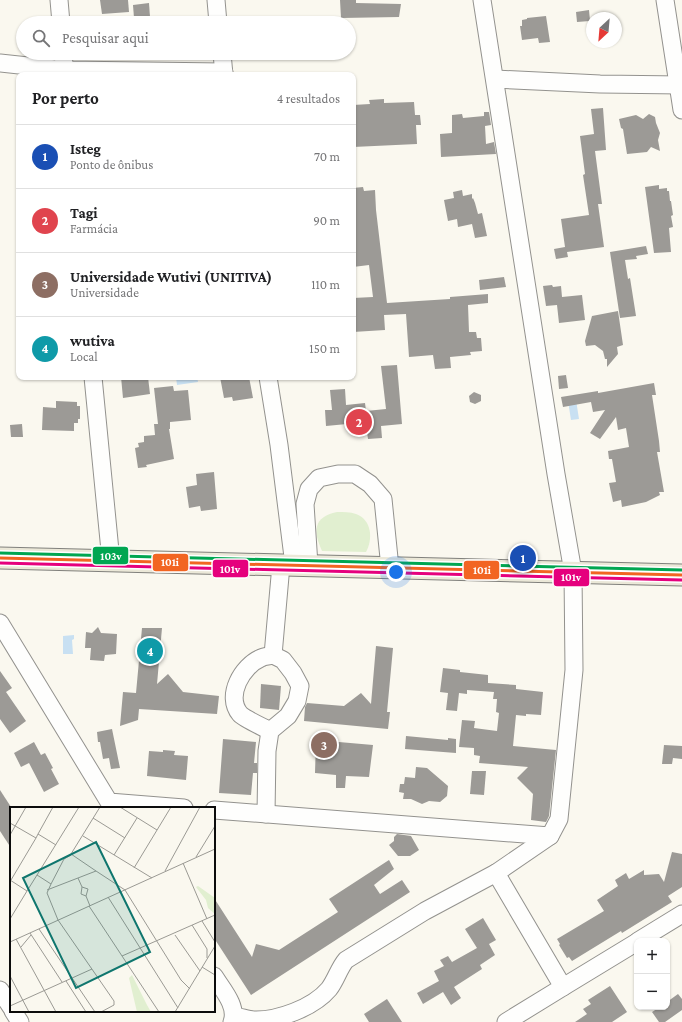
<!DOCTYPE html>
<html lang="pt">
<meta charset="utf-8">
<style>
:root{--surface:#fff;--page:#f6f6f6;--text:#202124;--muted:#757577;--line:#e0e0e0;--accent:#b45309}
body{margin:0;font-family:"Crimson Pro",serif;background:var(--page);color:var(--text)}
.controls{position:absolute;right:12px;bottom:12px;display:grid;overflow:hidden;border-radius:8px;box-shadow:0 1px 3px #0004}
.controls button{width:36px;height:36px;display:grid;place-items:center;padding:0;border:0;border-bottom:1px solid var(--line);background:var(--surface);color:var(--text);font:20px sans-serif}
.compass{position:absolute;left:586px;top:12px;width:36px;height:36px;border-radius:50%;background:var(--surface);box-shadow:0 1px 3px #0004;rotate:206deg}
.you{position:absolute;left:396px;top:572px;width:14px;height:14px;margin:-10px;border:3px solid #fff;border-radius:50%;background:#1a73e8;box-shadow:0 0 0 6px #1a73e833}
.badge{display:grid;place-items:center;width:26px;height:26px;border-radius:50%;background:var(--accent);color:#fff;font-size:13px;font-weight:700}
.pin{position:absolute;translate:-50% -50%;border:2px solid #fff;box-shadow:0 1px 4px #0006}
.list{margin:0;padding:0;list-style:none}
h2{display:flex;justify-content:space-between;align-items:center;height:52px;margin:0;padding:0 16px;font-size:17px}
h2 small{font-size:13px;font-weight:400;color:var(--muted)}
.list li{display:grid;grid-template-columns:26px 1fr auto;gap:12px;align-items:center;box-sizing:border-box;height:64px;padding:0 16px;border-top:1px solid var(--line)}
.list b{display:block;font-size:15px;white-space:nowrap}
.list p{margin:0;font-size:13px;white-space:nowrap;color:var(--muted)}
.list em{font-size:13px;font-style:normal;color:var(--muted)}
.icon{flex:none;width:22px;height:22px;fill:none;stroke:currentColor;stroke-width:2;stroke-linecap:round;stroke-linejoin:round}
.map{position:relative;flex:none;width:682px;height:1022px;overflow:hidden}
.search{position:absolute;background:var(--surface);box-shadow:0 1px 3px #0004;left:16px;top:16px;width:340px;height:44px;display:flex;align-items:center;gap:10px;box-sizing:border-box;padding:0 14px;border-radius:22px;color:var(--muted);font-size:15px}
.panel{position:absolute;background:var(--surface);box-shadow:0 1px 3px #0004;left:16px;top:72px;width:340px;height:308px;border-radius:8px}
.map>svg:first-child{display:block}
</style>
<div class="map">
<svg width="682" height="1022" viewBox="0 0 682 1022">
<rect width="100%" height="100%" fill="#faf8ef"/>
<!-- green -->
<path fill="#e1efd0" d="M337,512C344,512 350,512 356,514C372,520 373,539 366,552L322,551C313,531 313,517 337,512Z"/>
<!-- water -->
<g fill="#c8e0f2">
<path d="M176,377H197L198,382L177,385Z"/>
<path d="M576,400L579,419L571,420L568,401Z"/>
<path d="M74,635V639L72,640L73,654H63V636Z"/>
</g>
<!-- building -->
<g fill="#9c9a96">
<path d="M100,0H128L129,12L102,14Z"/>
<path d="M340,0H356V3L401,4L399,17L341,18Z"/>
<path d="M149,3L150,17L134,18L133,5Z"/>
<path d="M589,10L590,21L577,22L576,12Z"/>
<path d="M546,16L550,42L539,43L538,38L522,40L520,26H522V20L527,19V18Z"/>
<path d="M384,99V103L414,102L415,115H420L421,125H416L417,144L353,147V105L370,104L369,100Z"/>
<path d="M603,108L606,150L595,151L602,204H598L604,247L567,252L568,257L556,259L554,249L565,247L561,219L589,215L583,175L585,174L580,136L594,134L591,109Z"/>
<path d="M484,112H489L491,125L485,126L486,144L494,142L496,154L441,157L440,134L452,133V115L462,114L463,118L484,116Z"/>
<path d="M649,114L655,117L656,123L660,133L658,140L660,151L651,147L647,152L627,154L623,129L621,128L619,119L636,115L643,119Z"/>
<path d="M659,185V189L667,188V191H669L670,201H671L673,215L671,216L673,227L669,228L671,252L654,253L645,187Z"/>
<path d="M363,187L364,191L375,190L376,210L387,303L450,299V297L488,294V303L468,305L469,332H476L477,338H481L482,351L470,352L471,355L450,357L451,368L435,369L433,355L409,357L406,314L384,315L385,330L353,332V298L373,297L369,265L353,267V188Z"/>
<path d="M462,190L463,196L472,194V199L473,198L475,203L478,214L482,213L487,236L475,238L472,224L458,227L457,219L448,221L444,200L454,198L453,192Z"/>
<path d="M646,246L648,254L636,256L637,259L625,260L628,279L630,278L636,316L620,318L610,252Z"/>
<path d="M504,277L506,287L480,290L479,280Z"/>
<path d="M552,285L553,287L561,286L562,297L582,295L585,320L559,323L557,305L546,306L543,286Z"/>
<path d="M618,311L623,345L617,347L618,354L607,367V359H605L603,351L595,345L586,346L585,341L592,316Z"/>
<path d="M397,365L402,424L381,426L382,438L368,439L366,426L347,427V424L326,426L325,410H332L330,390L345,389L346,405L365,403L366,411L386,409L381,366Z"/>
<path d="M566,375L568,388L559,389L558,376Z"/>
<path d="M121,377H148L150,394L123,398Z"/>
<path d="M220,377H249L253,398L233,401L232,397L224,398Z"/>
<path d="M654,383L656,395H652L659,441L660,452H657L664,492H659L660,495L646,502L622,507L621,500L613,502L609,483L616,482L612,459H609L608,451L629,447L626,428L618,430L616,417L600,439L590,433L605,410L593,412L591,402L563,407L561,397L598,391V393Z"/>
<path d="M173,386L174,391L188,390L191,420L170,422V429H169L174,459L146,465L147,467L138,468L135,448L139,447L138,443L144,442V436L155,435L154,424H158L154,388Z"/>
<path d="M474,392L481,395V401L475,404L470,402L469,396Z"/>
<path d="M56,401L77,402V406H80V419H78V423H74V431L42,430L43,407L56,408Z"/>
<path d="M22,424L23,437H11L10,425Z"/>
<path d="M214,472L217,509L201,511L200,506L189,508L186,487L197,485L196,474Z"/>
<path d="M98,627L101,633L117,634L116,654L105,655L104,661L90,660L91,648H85L86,632L92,633Z"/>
<path d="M142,628H162L157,684L168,674L183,692L219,696L217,714L139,709L138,720L120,726L123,692L136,693Z"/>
<path d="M376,646L393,648L387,712H390L388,729L304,721L305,707L307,703L344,706L361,693L371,704Z"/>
<path d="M443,668L460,670V672L488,675V683L516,685V689L543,692L541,715L526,714V716L516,715L513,746L556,750L549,816L546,822L531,820L533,794L517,778L528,767L479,763L480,756L474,755V748L459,747L462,720L475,721L474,728L497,731L499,713L496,712L497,699H493L494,692L467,690V694L459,693L457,711L446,710L448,693L440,692Z"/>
<path d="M0,671L12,688L6,692L26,721L10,733L0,719Z"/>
<path d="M261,684L281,686L279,710L260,708Z"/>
<path d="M112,729L120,768L111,769L109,758L103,759L100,742H98L97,732Z"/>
<path d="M406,736L448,740V738L456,739V753L405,749Z"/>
<path d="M223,739L256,742L254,763H257V773H253L251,795L219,793Z"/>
<path d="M316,740L373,745L369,777L346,776L345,788H336V775L315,773Z"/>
<path d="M34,742L41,755L45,753L53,768L51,769L59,784L44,792L29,763L21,767L14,753Z"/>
<path d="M664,745L682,746V759L673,758L672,764H662Z"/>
<path d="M163,750L175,751L174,755L188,756L186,780L147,776L149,751L163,752Z"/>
<path d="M416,767L427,768L448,786L447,796L440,802L429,801L422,804L411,799H403L404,793L399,792L400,784H404L405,777L415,778Z"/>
<path d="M472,771H486L484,795L470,794Z"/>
<path d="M0,790L11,807V848L0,831Z"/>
<path d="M397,834L411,836L419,850L410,856H398L389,845L394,841V837Z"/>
<path d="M672,852L682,854V887L668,896L672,902L622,933L621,931L572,961L569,957L567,958L559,945L560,944L557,939L604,911L597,900L618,886L615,880L626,873L629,879L644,870V875L659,874L664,882Z"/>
<path d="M389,860L394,869L374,885L380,894L402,880L410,892L251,995L214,938V898L252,957L256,944L279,950L338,912L329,899Z"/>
<path d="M483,918L496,940L489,944L495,955L480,965L482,969L454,987L461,998L451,1005L443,992L423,1004L417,993L439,981L434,971L444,966L440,960L448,956L452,962L477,948L465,929Z"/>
<path d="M610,986L627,1012L612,1022H575L587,1014L583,1009L591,1004L588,1000Z"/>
<path d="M678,994L682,999V1010L665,1022H659L652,1012L660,1007H667V1002Z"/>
<path d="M387,999L402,1022H369L364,1014Z"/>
</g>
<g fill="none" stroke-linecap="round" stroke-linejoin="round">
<defs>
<g id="minor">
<path d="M59,0L61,23"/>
<path d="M216,0L218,23"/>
<path d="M482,0L556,474L573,572L574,670L559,819L550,836L496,873L563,987L506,1022"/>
<path d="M665,0L682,110"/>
<path d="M63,53L65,75"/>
<path d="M222,53L224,75"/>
<path d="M0,63L65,70L224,72"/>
<path d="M495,79L600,84L682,85"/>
<path d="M93,377L111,561"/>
<path d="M268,377L279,445L294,565"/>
<path d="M309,565L305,504L309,489L319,478L338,474H355L370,484L383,499L390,568"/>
<path d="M0,623L109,802L184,808"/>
<path d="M270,731C263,727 245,719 240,714C225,696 242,666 261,658C264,656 269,656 273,655"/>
<path d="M214,810L550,836"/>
<path d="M266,814L267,751L270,731L288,716L297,701L300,686L293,673L283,660L273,655L281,565"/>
<path d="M638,941L682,914"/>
<path d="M214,976C222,989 238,1006 232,1022"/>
<path d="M563,987L637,942"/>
<path d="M0,990L11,1007"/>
<path d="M13,1011L20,1022"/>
<path d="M234,1016C240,1017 247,1019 253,1020C277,1021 313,1008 329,989C336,980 339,968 346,960L425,911L496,873"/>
</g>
<path id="major" d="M0,558L682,575"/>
</defs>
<!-- minor casing -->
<use href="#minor" stroke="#93928e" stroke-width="19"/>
<!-- major casing -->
<use href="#major" stroke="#80807c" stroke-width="23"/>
<!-- minor -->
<use href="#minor" stroke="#fefefd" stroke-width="17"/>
<!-- major -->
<use href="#major" stroke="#ebe8d8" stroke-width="21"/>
<defs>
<path id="bus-1" d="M0,558L682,575"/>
<path id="bus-2" d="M0,563L682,580"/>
<path id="bus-3" d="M0,553L682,570"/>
</defs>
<!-- bus-1 casing -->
<use href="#bus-1" stroke="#fff" stroke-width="6"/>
<!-- bus-2 casing -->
<use href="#bus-2" stroke="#fff" stroke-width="6"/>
<!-- bus-3 casing -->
<use href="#bus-3" stroke="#fff" stroke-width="6"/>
<!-- bus-1 -->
<use href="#bus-1" stroke="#f26522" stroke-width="3"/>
<!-- bus-2 -->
<use href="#bus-2" stroke="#e5007d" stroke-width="3"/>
<!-- bus-3 -->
<use href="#bus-3" stroke="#00a651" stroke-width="3"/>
</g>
<!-- overview -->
<g transform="translate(10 807)">
<rect width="205" height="205" fill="#faf8ef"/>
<path d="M188,79L205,91V107L198,101L196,93L186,80ZM122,168L137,198L141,205H127L119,171Z" fill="#e1efd0"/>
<path fill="none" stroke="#9b9a94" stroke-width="1" d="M43,0L28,27L46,38M69,0L27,68L41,77L37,86L48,113L104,194V198L91,205M110,0L147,23M83,11L115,31M0,16L26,31L28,27M0,28L16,0M73,29L142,71M104,48L127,11M186,50L205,19M173,56L197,112M124,61L161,0M86,64L61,47L90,0M155,64L190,0M68,71L72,80L71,87L76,89L80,99M0,73L17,84L27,68M1,73L26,31M41,77L54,52L61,48M72,80L78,82L76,89M37,83L86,64L115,83L171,173L180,182M98,90L168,201M79,99L149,205M0,112L17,84M192,114L205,135M182,118L197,142V151M29,122L85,205M20,126L52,175M165,128L190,164M6,132L46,205M0,135L205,42M11,140L21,128M112,149L205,108M192,160L205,168M0,169L19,205M56,174L76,205M0,199L82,162M165,205L205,139"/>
<path fill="#0f766e" fill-opacity="0.15" stroke="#0f766e" stroke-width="2" d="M86,35L140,145L66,181L13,71Z"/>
<rect width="205" height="205" fill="none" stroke="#0c0c0c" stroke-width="2"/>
</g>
<g stroke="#fff" stroke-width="1.5">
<rect x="92" y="546" width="37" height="19" rx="4" fill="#00a651"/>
<rect x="152" y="553" width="37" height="19" rx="4" fill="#f26522"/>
<rect x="212" y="559" width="37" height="19" rx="4" fill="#e5007d"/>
<rect x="463" y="560" width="37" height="20" rx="4" fill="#f26522"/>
<rect x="553" y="568" width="37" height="19" rx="4" fill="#e5007d"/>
</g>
<g font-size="11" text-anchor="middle" font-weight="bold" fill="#fff">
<text x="111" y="560">103v</text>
<text x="170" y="566">101i</text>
<text x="230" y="573">101v</text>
<text x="482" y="574">101i</text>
<text x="571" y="581">101v</text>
</g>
</svg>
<div class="controls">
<button>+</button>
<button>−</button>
</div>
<svg class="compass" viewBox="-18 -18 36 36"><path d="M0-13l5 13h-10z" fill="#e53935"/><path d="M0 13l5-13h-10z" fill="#757577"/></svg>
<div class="you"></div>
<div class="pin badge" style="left:523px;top:558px;background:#1a4fb4">1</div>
<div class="pin badge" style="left:359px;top:422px;background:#e0444e">2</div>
<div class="pin badge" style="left:324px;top:745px;background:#8d6e63">3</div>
<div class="pin badge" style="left:150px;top:651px;background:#0f9aa8">4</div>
<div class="search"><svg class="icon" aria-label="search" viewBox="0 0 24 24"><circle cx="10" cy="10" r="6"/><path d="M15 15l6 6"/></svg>Pesquisar aqui</div>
<section class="panel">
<h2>Por perto<small>4 resultados</small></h2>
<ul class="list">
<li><span class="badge" style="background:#1a4fb4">1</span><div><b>Isteg</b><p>Ponto de ônibus</p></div><em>70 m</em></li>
<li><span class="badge" style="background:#e0444e">2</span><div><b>Tagi</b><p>Farmácia</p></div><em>90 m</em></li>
<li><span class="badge" style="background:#8d6e63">3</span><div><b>Universidade Wutivi (UNITIVA)</b><p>Universidade</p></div><em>110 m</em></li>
<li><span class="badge" style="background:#0f9aa8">4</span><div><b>wutiva</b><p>Local</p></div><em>150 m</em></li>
</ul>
</section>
</div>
